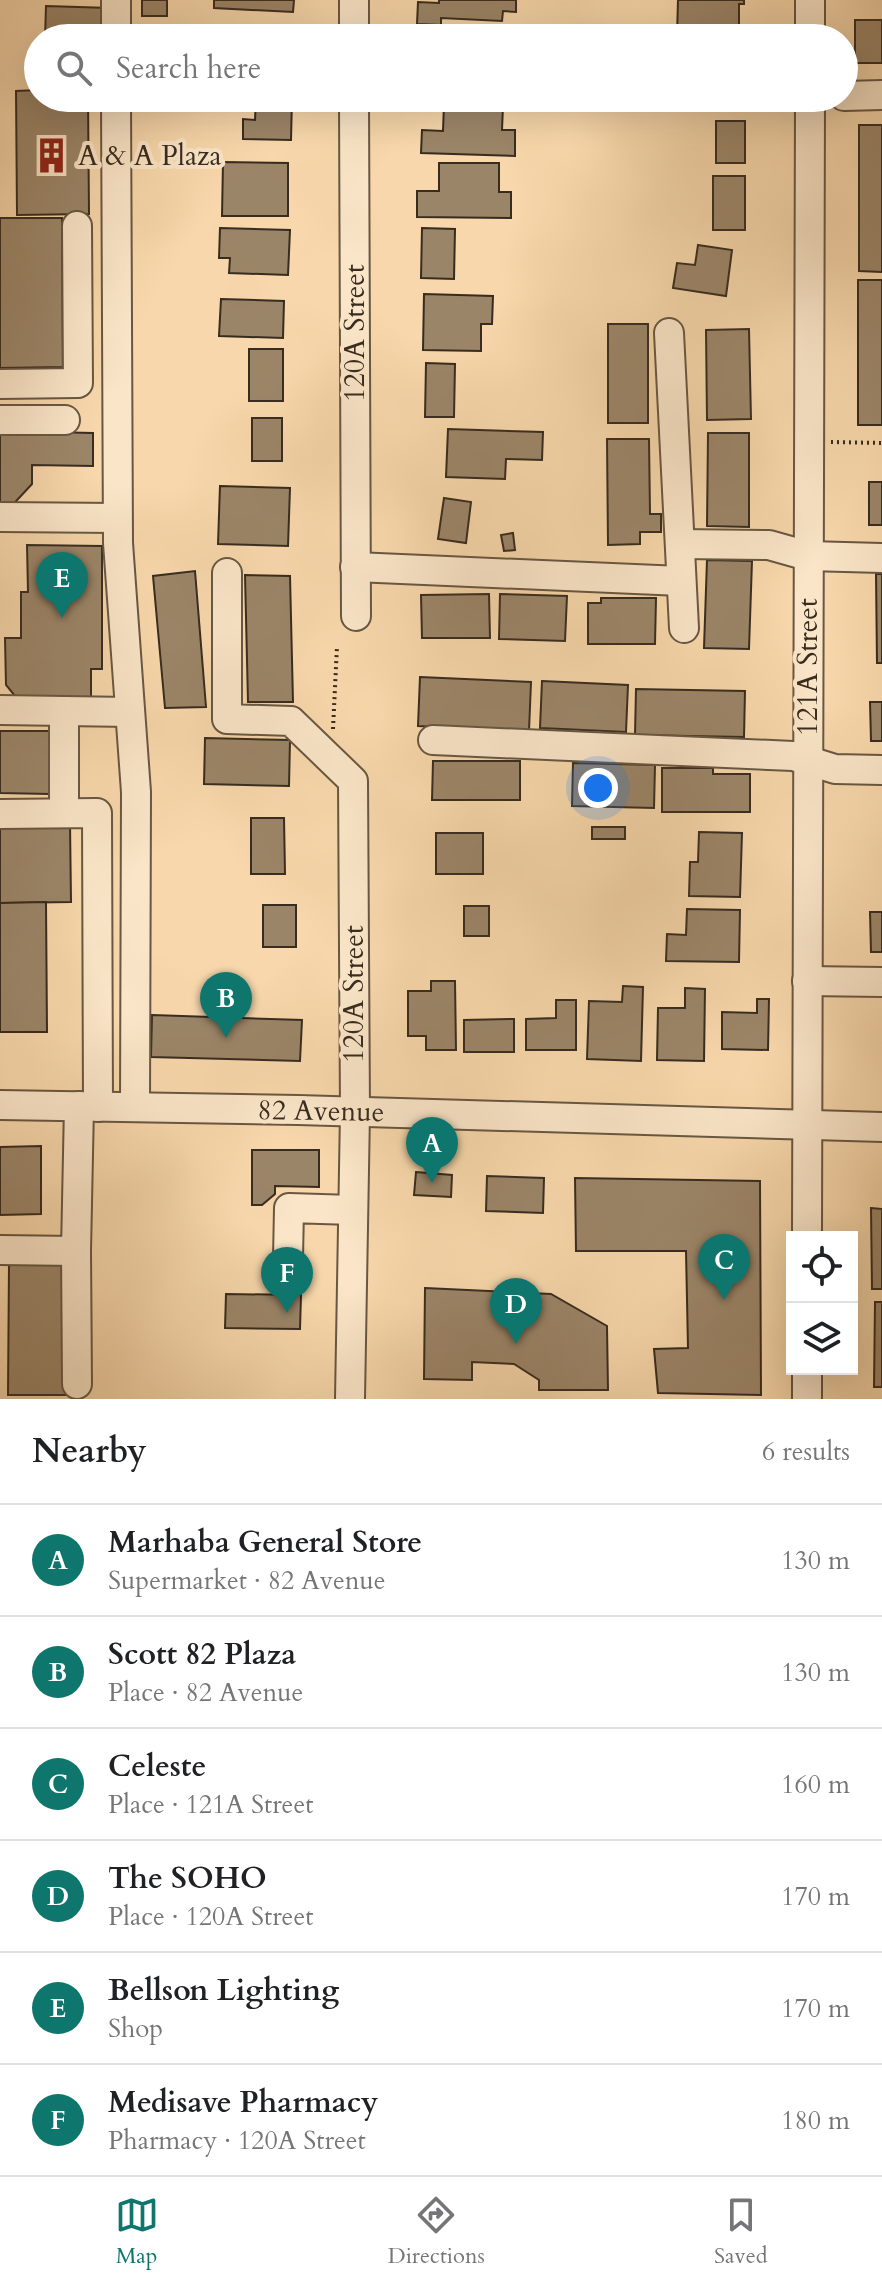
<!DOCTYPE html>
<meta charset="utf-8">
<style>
:root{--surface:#fff;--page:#f2f2f2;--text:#202124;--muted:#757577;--line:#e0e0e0;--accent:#0f766e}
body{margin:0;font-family:Cardo,serif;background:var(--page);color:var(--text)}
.controls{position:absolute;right:24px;bottom:24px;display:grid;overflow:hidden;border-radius:0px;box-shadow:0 8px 32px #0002}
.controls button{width:72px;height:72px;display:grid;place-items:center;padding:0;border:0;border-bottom:2px solid var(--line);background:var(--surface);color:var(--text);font:40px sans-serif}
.you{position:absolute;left:598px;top:788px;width:28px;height:28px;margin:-20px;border:6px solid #fff;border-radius:50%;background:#1a73e8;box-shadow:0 0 0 12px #1a73e833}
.badge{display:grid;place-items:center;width:52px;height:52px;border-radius:50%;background:var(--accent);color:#fff;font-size:26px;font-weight:700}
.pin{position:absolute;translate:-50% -66px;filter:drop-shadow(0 2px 4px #0008)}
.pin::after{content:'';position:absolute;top:42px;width:28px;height:24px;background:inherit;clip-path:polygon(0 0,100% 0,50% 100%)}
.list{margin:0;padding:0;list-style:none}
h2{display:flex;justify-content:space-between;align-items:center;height:104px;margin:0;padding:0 32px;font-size:34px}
h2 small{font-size:26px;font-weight:400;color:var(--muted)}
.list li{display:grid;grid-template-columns:52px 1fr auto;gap:24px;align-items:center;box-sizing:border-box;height:112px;padding:0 32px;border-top:2px solid var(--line)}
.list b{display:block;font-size:30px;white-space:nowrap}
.list p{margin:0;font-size:26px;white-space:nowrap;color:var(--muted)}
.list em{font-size:26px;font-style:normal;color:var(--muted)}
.icon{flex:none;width:44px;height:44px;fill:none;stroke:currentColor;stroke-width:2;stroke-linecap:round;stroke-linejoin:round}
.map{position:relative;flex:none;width:882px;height:1399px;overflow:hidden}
.search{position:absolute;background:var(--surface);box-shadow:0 8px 32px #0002;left:24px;right:24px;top:24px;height:88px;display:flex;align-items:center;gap:20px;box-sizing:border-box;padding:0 28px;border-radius:44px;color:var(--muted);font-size:30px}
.sheet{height:776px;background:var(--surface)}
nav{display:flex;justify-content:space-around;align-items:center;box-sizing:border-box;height:112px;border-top:2px solid var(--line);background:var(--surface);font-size:22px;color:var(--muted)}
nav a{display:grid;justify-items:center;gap:4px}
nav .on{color:var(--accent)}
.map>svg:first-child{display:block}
</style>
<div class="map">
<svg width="882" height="1399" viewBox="0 0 882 1399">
<rect width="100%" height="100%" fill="#f7d7ab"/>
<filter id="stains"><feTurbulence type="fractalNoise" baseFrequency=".0025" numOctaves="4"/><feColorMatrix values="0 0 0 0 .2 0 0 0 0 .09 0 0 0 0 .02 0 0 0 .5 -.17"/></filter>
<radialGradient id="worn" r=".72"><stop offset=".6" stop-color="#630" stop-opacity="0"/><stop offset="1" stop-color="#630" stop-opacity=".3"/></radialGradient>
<!-- building -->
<g fill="#9b8568" stroke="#382c1f" stroke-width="2">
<rect x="142" y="0" width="25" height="16"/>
<path d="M214,0H294L293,12L214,8Z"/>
<path d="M439,0H516V12L503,11L502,21L441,18V25L417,24L418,2L439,3Z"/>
<path d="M678,0H744V4H739V36L677,35Z"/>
<path d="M46,6L110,8L109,38H45Z"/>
<rect x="855" y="20" width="27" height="43"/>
<rect x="240" y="28" width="55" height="10"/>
<path d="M38,90V98H88L89,214L17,215L16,91Z"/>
<path d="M256,98H292L291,140L243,139V119L255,120Z"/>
<path d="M444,104L503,106L502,130H515V156L421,153L422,130L443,131Z"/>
<rect x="716" y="121" width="29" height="42"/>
<path d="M859,125H882V272L859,271Z"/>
<path d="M223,162L288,163V216H222Z"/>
<path d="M439,163H499V192H511V218L417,217V191H439Z"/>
<rect x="713" y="176" width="32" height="54"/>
<path d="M0,218H62L63,367L0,368Z"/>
<path d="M220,228L290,230L288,275L229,273L230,258H219Z"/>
<path d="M422,228L455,229L454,279L421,278Z"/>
<path d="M698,245L732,250L726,296L673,288L677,263L695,265Z"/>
<rect x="858" y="280" width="24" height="145"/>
<path d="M424,294L493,296L492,324H481V351L423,350Z"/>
<path d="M221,299L284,301L283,338L219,336Z"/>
<rect x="608" y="324" width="40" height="99"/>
<path d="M749,329L751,419L707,420L706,330Z"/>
<rect x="249" y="349" width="34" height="52"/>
<path d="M426,363L455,364L454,417H425Z"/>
<rect x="252" y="418" width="30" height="43"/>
<path d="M448,429L543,432L542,460L506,459L505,479L446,477Z"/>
<path d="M3,431L93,433V466L32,465V484L5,513L0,509V435Z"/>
<path d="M708,433H749V527L707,526Z"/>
<path d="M607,439H649L650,514H661V532H640V544L608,545Z"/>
<rect x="869" y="482" width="13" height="43"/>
<path d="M220,486L290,488L288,546L218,544Z"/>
<path d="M444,498L471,502L466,543L438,539Z"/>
<path d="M513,533L515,550L504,551L501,535Z"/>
<path d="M27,545L102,546V669H91V701H19L6,685L5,638H21V592H28Z"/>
<path d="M707,560L752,561L749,649L704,648Z"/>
<path d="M195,571L206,707L165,708L153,576Z"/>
<path d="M876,574H882V663H877Z"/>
<path d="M245,575L290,576L293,702H248Z"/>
<path d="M489,594L490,638H422L421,595Z"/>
<path d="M500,594L567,596L565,641L499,639Z"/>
<path d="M601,598H656L655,644H588V603H601Z"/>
<path d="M420,677L531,682L529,731L418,726Z"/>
<path d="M542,681L628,685L626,732L540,728Z"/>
<path d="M636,689L745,691L744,737L635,735Z"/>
<path d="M870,702H882V741H871Z"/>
<path d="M0,731H49V794L0,793Z"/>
<path d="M205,738L290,740L289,786L204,784Z"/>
<path d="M433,761H520V800H432Z"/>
<path d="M573,763L655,765L654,808L572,806Z"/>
<path d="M662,768H713V774H750V812H662Z"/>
<path d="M251,818H284L285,874H251Z"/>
<path d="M0,823H70L71,902L0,903Z"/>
<rect x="592" y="827" width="33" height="12"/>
<path d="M699,832L742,833L740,897L689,896L690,862H698Z"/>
<rect x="436" y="833" width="47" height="41"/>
<path d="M46,902L47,1032H0V903Z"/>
<rect x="263" y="905" width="33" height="42"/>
<rect x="464" y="906" width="25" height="30"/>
<path d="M687,909L740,910L739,962L666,961L667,934L686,935Z"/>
<path d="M870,912H882V952H871Z"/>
<path d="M431,981H455L456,1050H426V1036H408V991H431Z"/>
<path d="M623,986L643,987L641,1061L587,1059L589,1001L622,1002Z"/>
<path d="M685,988L705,989L704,1061L657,1060L658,1008H685Z"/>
<path d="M757,999H769L768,1050L722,1049V1012L757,1013Z"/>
<path d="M556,1000H576V1050H526V1019L556,1018Z"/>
<path d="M152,1015L302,1020L300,1061L151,1057Z"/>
<path d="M514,1019V1052H464V1020Z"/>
<path d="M41,1146V1214L0,1215V1147Z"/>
<path d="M252,1150H319V1187L275,1186V1194L262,1205H252Z"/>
<path d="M416,1172L452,1175L451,1197L414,1195Z"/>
<path d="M487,1176L544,1178L543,1213L486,1211Z"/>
<path d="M575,1178L760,1181L761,1395L658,1393L654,1349L688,1348L686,1251H576Z"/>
<path d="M871,1208L882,1209V1289H872Z"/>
<path d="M9,1264H66V1395H8Z"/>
<path d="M425,1288L551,1294L607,1326L608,1390H539V1380L514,1364L472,1362V1380L424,1379Z"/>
<path d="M226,1294L301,1295L300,1329L225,1328Z"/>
<path d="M875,1302H882V1387H874Z"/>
</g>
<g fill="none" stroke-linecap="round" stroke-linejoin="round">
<defs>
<g id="minor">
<path d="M116,0V38"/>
<path d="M354,0V38"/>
<path d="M810,38V0"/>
<path d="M844,96L882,95"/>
<path d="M116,98L118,543L136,792L135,1107"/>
<path d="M354,98L356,616"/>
<path d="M669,333L684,628"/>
<path d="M0,384L78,383L77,226"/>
<path d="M0,420H65"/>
<path d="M0,517L117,518"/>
<path d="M680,544L769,545L808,556L882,558"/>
<path d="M355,567L681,581"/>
<path d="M227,573V719L291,721L353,781L355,1112L350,1399"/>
<path d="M0,710L130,712"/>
<path d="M64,711V798"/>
<path d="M433,740L793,756L835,769L882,770"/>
<path d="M0,814L97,813L98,1107"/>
<path d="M807,981L882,982"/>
<path d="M0,1105L298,1110L882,1127"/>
<path d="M807,1237L810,98"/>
<path d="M0,1250L76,1251L79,1106"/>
<path d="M76,1251L77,1384"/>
<path d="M288,1258L289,1208L353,1210"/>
<path d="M807,1369V1399"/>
</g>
</defs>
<!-- minor casing -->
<use href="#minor" stroke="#685742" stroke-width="32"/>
<!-- path -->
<g stroke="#382c1f" stroke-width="4" stroke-dasharray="2 4" stroke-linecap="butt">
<path d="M831,442L882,443"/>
<path d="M333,729L337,646"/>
</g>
<!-- minor -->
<use href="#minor" stroke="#fae5c8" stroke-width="28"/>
</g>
<!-- icons -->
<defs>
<symbol id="building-bare" viewBox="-9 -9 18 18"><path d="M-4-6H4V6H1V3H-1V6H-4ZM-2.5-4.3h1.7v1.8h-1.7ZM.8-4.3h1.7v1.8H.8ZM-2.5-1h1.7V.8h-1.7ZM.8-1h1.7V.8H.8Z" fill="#8f2418" stroke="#fae5c8" stroke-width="2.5" paint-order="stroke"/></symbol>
</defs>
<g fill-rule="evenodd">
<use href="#building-bare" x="26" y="130" width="51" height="51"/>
</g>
<g text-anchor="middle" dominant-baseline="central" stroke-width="8" stroke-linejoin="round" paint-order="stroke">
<!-- poi labels -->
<g font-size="28" fill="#382c1f" stroke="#fae5c8" text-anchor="start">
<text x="78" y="156">A &amp; A Plaza</text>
</g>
<!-- street labels -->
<g font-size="28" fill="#382c1f" stroke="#fae5c8">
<text transform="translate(355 333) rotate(-90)">120A Street</text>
<text transform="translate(808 667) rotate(-90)">121A Street</text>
<text transform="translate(354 994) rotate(-90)">120A Street</text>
<text transform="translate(321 1111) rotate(1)">82 Avenue</text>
</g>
</g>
<rect width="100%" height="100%" filter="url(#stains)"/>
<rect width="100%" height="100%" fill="url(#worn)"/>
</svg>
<div class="controls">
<button><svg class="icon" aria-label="locate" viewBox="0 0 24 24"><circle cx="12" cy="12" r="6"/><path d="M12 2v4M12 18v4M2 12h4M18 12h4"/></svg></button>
<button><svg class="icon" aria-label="layers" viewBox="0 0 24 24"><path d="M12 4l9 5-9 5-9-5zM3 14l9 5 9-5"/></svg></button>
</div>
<div class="you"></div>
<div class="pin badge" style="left:432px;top:1183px">A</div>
<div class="pin badge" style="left:226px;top:1038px">B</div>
<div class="pin badge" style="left:724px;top:1300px">C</div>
<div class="pin badge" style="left:516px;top:1344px">D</div>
<div class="pin badge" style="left:62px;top:618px">E</div>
<div class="pin badge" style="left:287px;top:1313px">F</div>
<div class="search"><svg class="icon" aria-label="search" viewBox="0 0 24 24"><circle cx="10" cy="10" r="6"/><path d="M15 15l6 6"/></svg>Search here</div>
</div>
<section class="sheet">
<h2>Nearby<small>6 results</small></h2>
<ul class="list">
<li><span class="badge">A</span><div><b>Marhaba General Store</b><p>Supermarket · 82 Avenue</p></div><em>130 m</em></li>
<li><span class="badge">B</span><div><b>Scott 82 Plaza</b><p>Place · 82 Avenue</p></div><em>130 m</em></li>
<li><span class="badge">C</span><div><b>Celeste</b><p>Place · 121A Street</p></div><em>160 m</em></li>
<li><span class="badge">D</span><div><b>The SOHO</b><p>Place · 120A Street</p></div><em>170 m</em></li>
<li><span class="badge">E</span><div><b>Bellson Lighting</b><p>Shop</p></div><em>170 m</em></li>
<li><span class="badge">F</span><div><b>Medisave Pharmacy</b><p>Pharmacy · 120A Street</p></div><em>180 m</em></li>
</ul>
</section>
<nav>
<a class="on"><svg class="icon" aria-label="map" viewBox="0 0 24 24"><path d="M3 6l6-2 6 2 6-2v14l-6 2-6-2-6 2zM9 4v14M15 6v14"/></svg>Map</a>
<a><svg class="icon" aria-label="directions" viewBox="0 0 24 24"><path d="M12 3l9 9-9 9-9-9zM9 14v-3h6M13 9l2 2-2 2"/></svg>Directions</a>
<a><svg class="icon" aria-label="saved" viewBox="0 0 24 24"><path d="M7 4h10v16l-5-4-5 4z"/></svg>Saved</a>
</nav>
